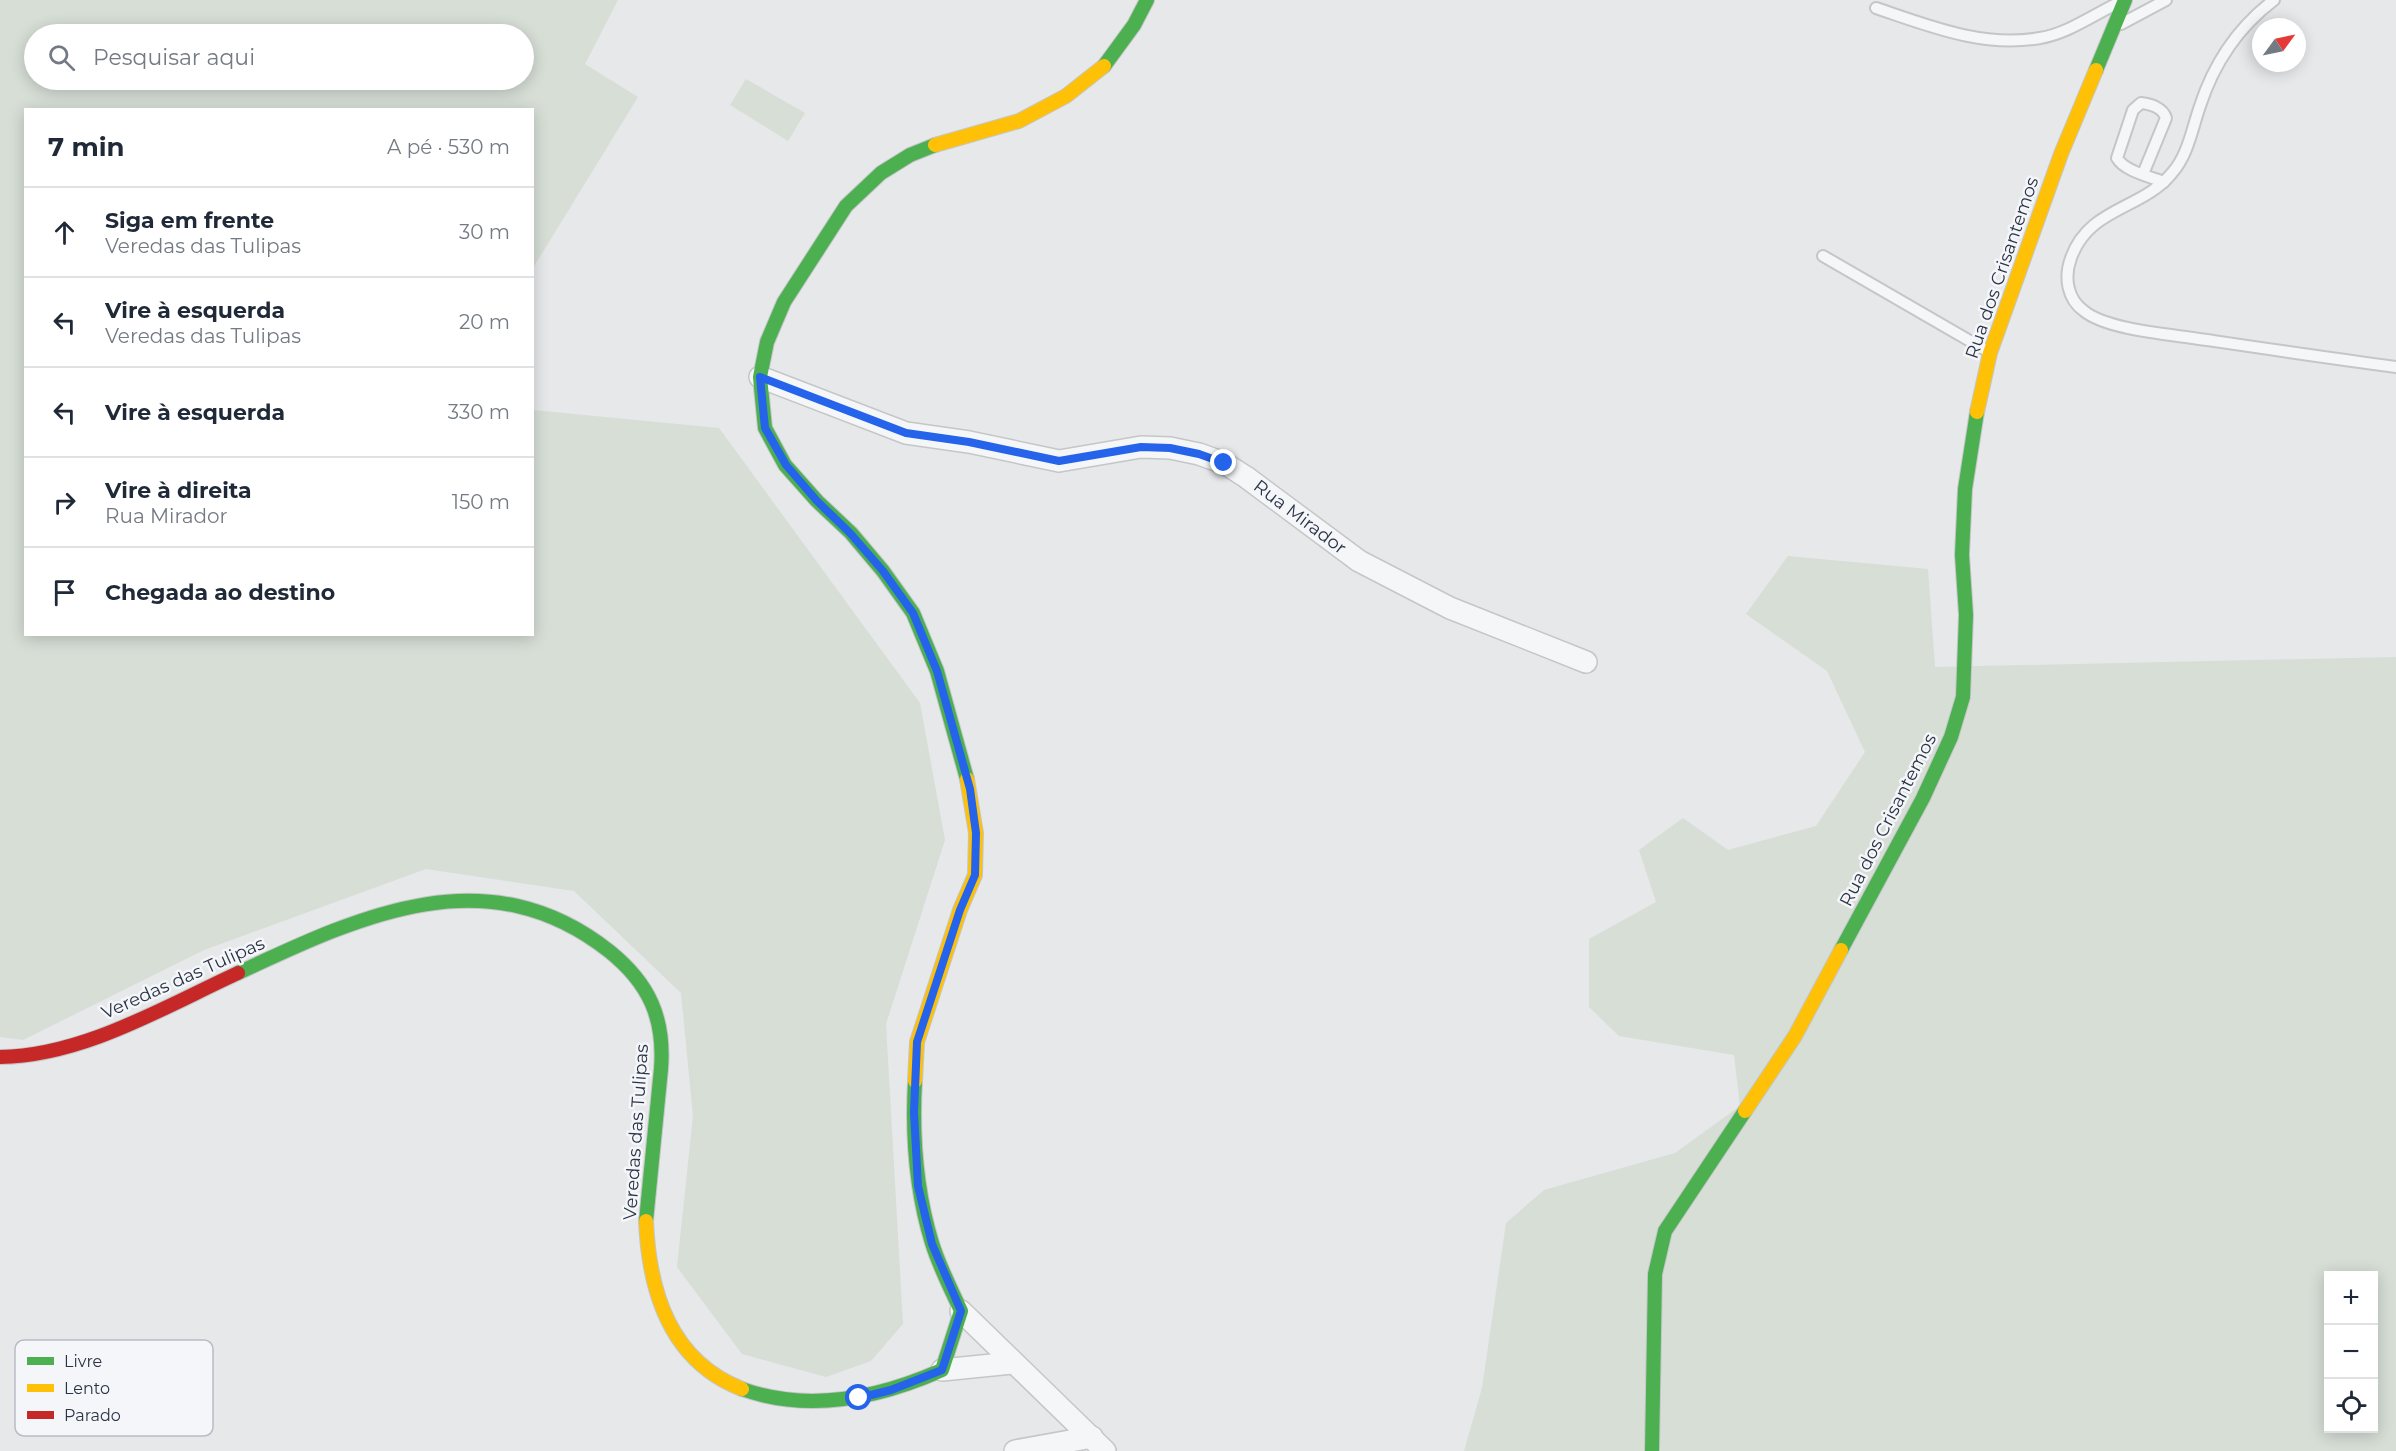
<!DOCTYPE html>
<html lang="pt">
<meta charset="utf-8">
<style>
:root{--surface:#fff;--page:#f6f6f7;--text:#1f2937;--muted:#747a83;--line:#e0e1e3}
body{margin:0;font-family:Montserrat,sans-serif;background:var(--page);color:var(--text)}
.controls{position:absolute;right:18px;bottom:18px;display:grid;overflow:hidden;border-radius:0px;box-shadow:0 3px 15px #0003}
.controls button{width:54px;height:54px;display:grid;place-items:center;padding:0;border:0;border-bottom:2px solid var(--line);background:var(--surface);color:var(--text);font:30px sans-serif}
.compass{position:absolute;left:2252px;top:18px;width:54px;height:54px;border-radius:50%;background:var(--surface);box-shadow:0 3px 15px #0003;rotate:57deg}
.stop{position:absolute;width:18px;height:18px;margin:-14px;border:4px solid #2563eb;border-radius:50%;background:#fff}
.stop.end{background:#2563eb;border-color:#fff;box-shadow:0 2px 6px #0008}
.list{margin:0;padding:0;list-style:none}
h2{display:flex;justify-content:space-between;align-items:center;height:78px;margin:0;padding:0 24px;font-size:26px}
h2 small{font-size:20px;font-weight:400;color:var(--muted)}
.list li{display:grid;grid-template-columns:39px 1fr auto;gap:18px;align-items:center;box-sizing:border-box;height:90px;padding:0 24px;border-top:2px solid var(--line)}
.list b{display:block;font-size:22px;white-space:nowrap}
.list p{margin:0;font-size:20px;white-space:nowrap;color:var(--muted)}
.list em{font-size:20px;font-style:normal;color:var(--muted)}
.icon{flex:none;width:33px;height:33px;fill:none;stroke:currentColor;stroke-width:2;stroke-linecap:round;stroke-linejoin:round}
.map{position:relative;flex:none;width:2396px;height:1451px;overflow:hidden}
.search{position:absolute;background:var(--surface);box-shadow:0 3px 15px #0003;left:24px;top:24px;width:510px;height:66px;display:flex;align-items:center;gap:15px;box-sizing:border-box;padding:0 21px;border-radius:33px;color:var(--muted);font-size:22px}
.panel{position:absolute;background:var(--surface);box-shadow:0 3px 15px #0003;left:24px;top:108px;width:510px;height:528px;border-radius:0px}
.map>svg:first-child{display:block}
</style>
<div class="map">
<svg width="2396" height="1451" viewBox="0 0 2396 1451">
<rect width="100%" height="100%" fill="#e6e8ea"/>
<!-- green -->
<g fill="#d6ded6" fill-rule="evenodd">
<path d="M0,0H618L585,64L638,97L533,268L532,110H26V634H532L533,410L719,428L920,703L945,840L886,1024L903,1324L871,1361L826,1377L742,1354L677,1267L693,1116L681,993L574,891L426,869L204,950L23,1040L0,1037ZM524,34V80H34V34Z"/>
<path d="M746,79L805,113L788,141L730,105Z"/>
<path d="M1788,556L1928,569L1935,667L2396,657V1451H1464L1482,1388L1506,1223L1544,1190L1675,1153L1740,1106L1734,1055L1619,1036L1589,1007V939L1656,902L1639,850L1683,818L1728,850L1816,826L1865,752L1827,671L1746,614ZM2328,1276H2374V1428H2328Z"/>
</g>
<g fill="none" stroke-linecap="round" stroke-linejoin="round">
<defs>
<g id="lane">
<path d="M2274,0C2237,28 2214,63 2200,106C2192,129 2188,155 2172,173C2142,210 2089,207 2071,258C2064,277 2067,299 2084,311C2106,329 2165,334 2193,338C2261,348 2328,358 2396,367"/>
<path d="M1876,8C1929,26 1983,48 2040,38C2066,34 2092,16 2116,4"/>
<path d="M2121,24L2166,0"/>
<path d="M2143,174L2166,118C2163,108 2151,104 2141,103L2133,110L2117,158C2124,171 2151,177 2164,182"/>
<path d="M1823,256L1989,352"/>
</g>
<g id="street">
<path d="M760,377L906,433L969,442L1059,461L1141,447L1170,448L1199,454L1224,463L1246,477L1359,561L1450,608L1586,662"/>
<path d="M961,1311L1105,1451"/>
<path d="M942,1370L1012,1363"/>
<path d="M1015,1451L1092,1437"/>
</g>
<g id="fast">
<path d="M1104,66L1134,25L1147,0"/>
<path d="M2096,70L2125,0"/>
<path d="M935,145L910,155L881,173L846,206L784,302L767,342L760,377L765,428L785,465L817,501L851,533L883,571L913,613L937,671L967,779"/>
<path d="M1841,950L1923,798L1951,737L1963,697L1966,615L1962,555L1965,489L1977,412"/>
<path d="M238,973C360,916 487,855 609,951C649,983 665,1018 661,1069L646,1221"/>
<path d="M742,1389C809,1413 879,1398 942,1370L961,1311C951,1289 939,1266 932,1243C916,1191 912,1135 915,1081"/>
<path d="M1652,1451L1655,1274L1665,1231L1745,1111"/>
</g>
<g id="slow">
<path d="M935,145L1019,121L1066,96L1104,66"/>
<path d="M1977,412L1990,353L2061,154L2096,70"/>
<path d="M915,1081L917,1042L960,910L975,875L976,833L967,779"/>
<path d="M1745,1111L1795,1036L1841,950"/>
<path d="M646,1221C649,1292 670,1361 742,1389"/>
</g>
<path id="jam" d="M0,1057C83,1056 164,1007 238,973"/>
</defs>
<!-- lane casing -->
<use href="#lane" stroke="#c4c6c8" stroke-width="14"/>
<!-- street casing -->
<use href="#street" stroke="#c4c6c8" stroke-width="24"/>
<!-- fast casing -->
<use href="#fast" stroke="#c4c6c8" stroke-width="16"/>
<!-- slow casing -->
<use href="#slow" stroke="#c4c6c8" stroke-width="16"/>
<!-- jam casing -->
<use href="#jam" stroke="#c4c6c8" stroke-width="16"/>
<!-- lane -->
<use href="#lane" stroke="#f5f6f7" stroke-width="10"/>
<!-- street -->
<use href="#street" stroke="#f5f6f7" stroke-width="21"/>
<!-- fast -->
<use href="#fast" stroke="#4caf50" stroke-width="14"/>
<!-- slow -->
<use href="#slow" stroke="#ffc107" stroke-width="14"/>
<!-- jam -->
<use href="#jam" stroke="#c62828" stroke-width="14"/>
</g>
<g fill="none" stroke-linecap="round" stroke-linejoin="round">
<!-- route -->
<path stroke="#2563eb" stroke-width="8" d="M859,1398L891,1390L942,1370L961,1311L932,1244L918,1186L914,1112L917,1042L960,910L975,875L976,833L970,789L937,671L913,613L883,571L850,533L817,501L786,465L765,428L760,377L906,433L969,442L1059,461L1141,447L1170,448L1199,454L1224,463"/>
</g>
<g text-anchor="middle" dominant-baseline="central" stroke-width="5" stroke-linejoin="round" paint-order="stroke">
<!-- street labels -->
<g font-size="18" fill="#2b3445" stroke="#f4f6f9">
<text transform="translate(2002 268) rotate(-71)">Rua dos Crisantemos</text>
<text transform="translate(1300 517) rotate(37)">Rua Mirador</text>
<text transform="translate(1888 820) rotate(-63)">Rua dos Crisantemos</text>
<text transform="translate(183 978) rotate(-24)">Veredas das Tulipas</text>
<text transform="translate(636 1132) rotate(-86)">Veredas das Tulipas</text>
</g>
</g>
<!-- legend -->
<rect x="15" y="1340" width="198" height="96" rx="9" fill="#f4f6f9" stroke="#b8bcc3" stroke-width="1.5"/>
<rect x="27" y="1357" width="27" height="8" fill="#4caf50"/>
<rect x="27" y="1384" width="27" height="8" fill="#ffc107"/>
<rect x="27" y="1411" width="27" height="8" fill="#c62828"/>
<g font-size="16" fill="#2b3445">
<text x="64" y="1367">Livre</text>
<text x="64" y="1394">Lento</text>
<text x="64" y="1421">Parado</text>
</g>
</svg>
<div class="controls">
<button>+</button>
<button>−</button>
<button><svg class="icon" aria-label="locate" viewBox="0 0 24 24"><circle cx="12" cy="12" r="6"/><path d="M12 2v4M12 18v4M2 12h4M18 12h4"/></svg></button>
</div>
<svg class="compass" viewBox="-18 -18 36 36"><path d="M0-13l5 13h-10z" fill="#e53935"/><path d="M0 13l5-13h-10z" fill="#747a83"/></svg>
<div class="stop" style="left:859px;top:1398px"></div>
<div class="stop end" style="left:1224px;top:463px"></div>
<div class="search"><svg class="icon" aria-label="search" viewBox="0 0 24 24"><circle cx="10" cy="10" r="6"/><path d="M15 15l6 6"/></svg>Pesquisar aqui</div>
<section class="panel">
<h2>7 min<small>A pé · 530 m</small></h2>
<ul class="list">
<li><svg class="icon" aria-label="ahead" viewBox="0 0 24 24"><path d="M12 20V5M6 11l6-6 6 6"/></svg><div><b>Siga em frente</b><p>Veredas das Tulipas</p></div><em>30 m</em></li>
<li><svg class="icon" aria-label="left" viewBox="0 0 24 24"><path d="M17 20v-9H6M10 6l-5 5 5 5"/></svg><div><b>Vire à esquerda</b><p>Veredas das Tulipas</p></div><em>20 m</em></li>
<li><svg class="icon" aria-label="left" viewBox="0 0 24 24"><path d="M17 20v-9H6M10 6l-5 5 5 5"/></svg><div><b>Vire à esquerda</b></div><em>330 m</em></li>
<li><svg class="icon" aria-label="right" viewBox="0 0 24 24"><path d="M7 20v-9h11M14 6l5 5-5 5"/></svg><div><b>Vire à direita</b><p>Rua Mirador</p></div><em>150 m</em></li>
<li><svg class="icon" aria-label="arrive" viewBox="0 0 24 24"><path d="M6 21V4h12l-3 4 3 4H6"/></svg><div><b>Chegada ao destino</b></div></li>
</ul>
</section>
</div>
